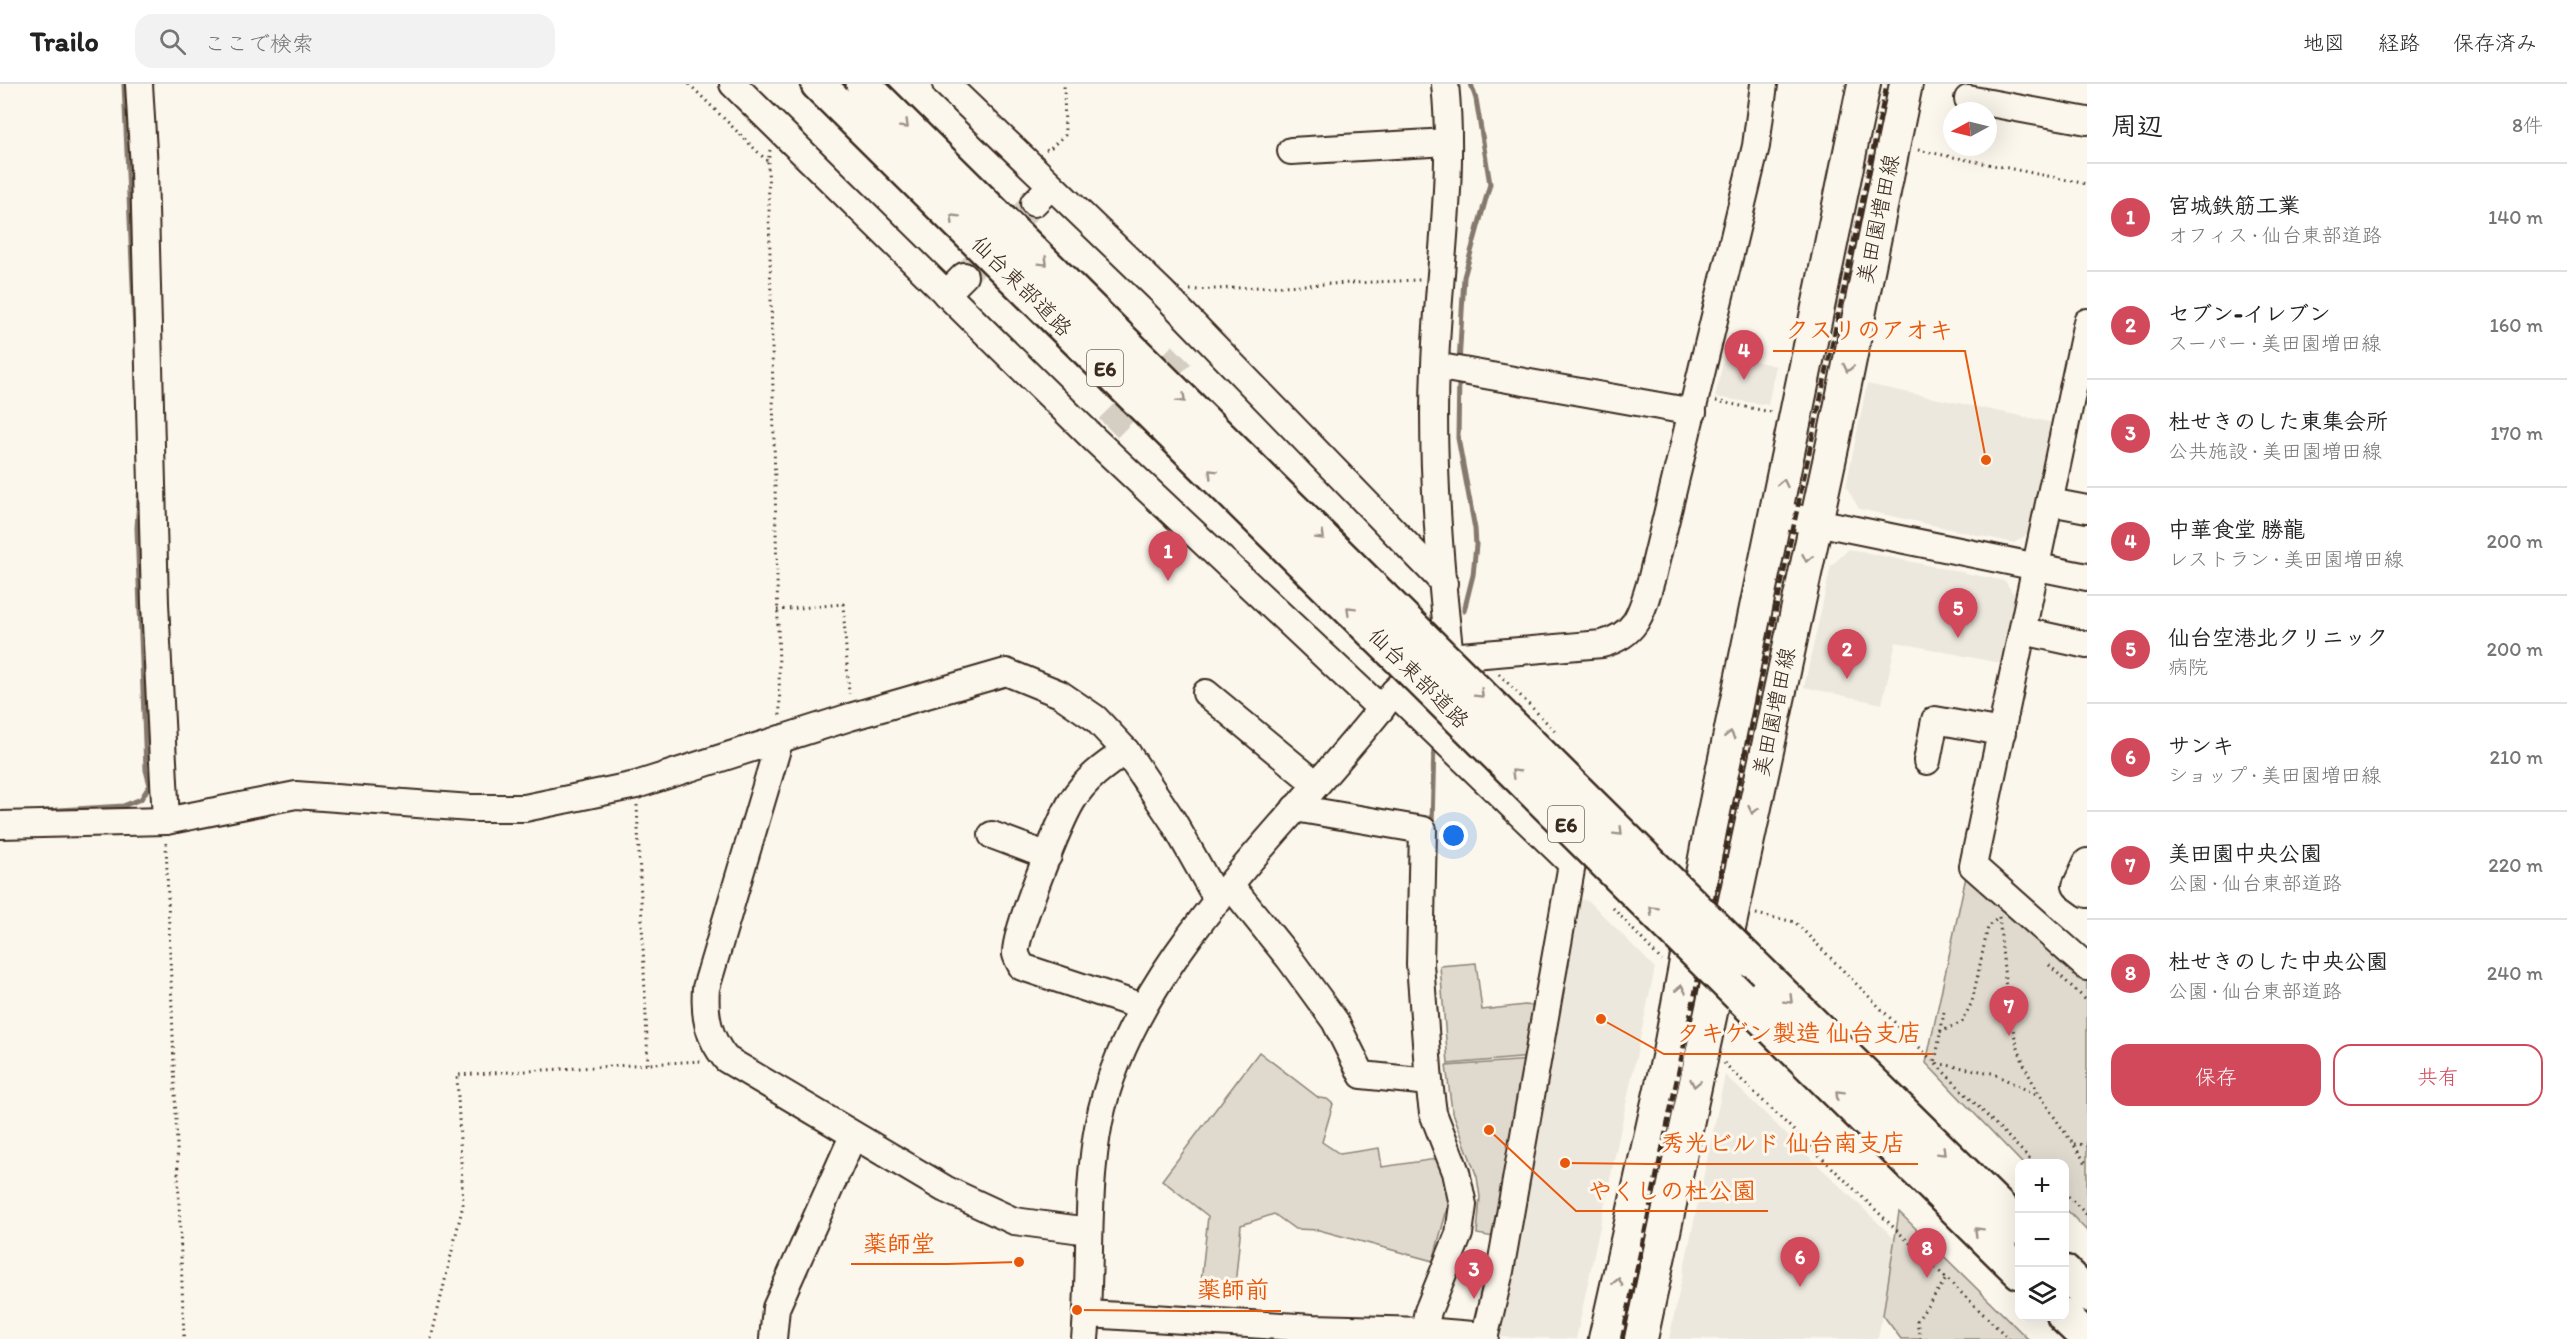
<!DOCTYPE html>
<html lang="ja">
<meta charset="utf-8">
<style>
:root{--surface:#fff;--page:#f2f2f2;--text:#222;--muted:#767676;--line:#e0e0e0;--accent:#d1495b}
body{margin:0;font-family:Itim,"Klee One",sans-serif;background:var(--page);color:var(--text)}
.controls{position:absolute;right:18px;bottom:18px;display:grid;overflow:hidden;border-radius:12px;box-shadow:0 6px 24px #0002}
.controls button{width:54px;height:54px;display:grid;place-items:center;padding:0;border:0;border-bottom:2px solid var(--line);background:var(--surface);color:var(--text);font:30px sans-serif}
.compass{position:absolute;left:1943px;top:18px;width:54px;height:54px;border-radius:50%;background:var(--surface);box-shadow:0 6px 24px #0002;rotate:263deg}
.you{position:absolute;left:1454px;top:752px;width:21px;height:21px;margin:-15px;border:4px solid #fff;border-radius:50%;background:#1a73e8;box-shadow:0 0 0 9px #1a73e833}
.badge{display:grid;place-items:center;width:39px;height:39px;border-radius:50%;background:var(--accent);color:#fff;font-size:20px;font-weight:700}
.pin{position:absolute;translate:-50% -50px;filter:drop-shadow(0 2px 3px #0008)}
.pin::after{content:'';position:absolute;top:32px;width:21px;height:18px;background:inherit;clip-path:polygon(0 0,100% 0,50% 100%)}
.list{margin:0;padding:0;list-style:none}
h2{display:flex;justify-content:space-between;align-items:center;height:78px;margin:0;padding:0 24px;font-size:26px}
h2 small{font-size:20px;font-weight:400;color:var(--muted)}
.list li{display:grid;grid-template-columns:39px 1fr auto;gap:18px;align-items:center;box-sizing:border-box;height:108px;padding:0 24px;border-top:2px solid var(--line)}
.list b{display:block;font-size:22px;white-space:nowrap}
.list p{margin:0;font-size:20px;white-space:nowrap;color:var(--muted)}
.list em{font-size:20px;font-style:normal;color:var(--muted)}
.actions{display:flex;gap:12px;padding:18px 24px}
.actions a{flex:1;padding:14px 0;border:2px solid var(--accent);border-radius:18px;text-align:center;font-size:21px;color:var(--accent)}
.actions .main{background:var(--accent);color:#fff}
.icon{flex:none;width:33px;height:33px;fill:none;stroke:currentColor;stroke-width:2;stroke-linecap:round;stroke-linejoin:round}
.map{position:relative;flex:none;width:2087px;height:1255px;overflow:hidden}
header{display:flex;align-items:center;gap:36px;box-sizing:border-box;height:84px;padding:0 30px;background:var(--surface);border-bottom:2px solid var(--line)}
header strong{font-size:28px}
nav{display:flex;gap:33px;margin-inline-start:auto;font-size:21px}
.search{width:420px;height:54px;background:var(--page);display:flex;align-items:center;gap:15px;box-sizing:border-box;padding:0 21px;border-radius:18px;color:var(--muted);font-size:22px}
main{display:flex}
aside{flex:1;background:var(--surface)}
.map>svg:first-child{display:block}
</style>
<header>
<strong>Trailo</strong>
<div class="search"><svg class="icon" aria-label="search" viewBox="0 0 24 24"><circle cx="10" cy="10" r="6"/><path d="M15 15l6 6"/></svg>ここで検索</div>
<nav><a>地図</a><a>経路</a><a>保存済み</a></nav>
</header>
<main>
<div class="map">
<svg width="2087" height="1255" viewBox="0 0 2087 1255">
<rect width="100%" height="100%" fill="#fbf7ec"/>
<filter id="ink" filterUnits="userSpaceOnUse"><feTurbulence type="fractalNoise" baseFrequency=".0167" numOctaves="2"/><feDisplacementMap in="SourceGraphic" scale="12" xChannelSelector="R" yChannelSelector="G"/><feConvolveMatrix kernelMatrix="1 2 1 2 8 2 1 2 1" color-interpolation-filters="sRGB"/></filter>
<g filter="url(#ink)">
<!-- built -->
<g fill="#ede8dd">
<path d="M1725,270L1776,282L1768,321L1715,313Z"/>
<path d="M1867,300L2054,339L2032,447L2014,459L1859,425L1846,402Z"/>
<path d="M1849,465L2005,497L2017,515L2004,580L1896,558L1882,620L1804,603L1831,482Z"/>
<path d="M1581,815L1590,818L1655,884L1576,1255L1493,1253Z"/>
<path d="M1725,991L1896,1156L1878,1255H1669Z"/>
</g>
<!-- green -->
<g fill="#dfd9ce" stroke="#8d8276" stroke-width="1.5">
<path d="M1967,788L2087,895V1147L2065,1124L2064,1080L2022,1079L1926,979Z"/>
<path d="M1476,879L1482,926L1525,921L1542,923L1532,973L1448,980L1440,882Z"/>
<path d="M1259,968L1319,1014L1327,1015L1333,1020L1322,1058L1340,1070L1379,1064L1382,1083L1443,1074L1449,1118L1433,1177L1319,1146L1295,1145L1274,1130L1241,1141L1235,1202L1201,1199L1208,1132L1162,1096Z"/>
<path d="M1531,976L1499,1154L1477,1150L1480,1113L1477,1093L1452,1026L1446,982Z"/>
<path d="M1899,1128L2028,1255H1901L1883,1231Z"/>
</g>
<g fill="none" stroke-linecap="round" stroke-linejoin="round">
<!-- stream -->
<g stroke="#85796d" stroke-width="5">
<path d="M124,0L135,247"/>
<path d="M1459,280L1464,193L1490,100L1476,15L1471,0"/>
<path d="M1459,292L1458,354L1475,445L1476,461L1473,491L1464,527"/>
<path d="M44,727L123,722L141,715L150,701L146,686L137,444L140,401"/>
<path d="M1432,742L1434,659"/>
<path d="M1468,1087L1474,1116"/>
</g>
<!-- minor-tunnel -->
<g stroke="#d5cec3" stroke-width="26" stroke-dasharray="26 13" stroke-linecap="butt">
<path d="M964,192L1034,119"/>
<path d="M1108,344L1189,263"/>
</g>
<defs>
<g id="minor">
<path d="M139,0L144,85L155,519L166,737"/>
<path d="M733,0L1095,356L1381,625"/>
<path d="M946,0L1161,207L1444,499"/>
<path d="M1445,0C1455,94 1438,188 1435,282C1431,378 1439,477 1450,573"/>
<path d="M1968,15L2087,37"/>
<path d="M1291,67L1448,58"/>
<path d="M1034,119L1051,102"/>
<path d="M946,210L964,192"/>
<path d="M2087,238L1973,782L2087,883"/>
<path d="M1435,282L1693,328"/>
<path d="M2050,418L2087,425"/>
<path d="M1777,430L2087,493"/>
<path d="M2023,547L2087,561"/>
<path d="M1394,608L1572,780L1500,1187L1484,1255"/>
<path d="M1206,609L1316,700"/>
<path d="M780,655L706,904C704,932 708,953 726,975L945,1105L1014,1137L1089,1147"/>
<path d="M1126,667C1105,681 1085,695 1072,717C1060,737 1013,852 1016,870C1017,874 1020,879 1022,883L1143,923"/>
<path d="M1927,677L1935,636L2002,648"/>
<path d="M1295,724L1423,746L1420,880L1429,998L1433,1029L1456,1088L1463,1121L1459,1150L1428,1227L1422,1255"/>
<path d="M0,741L166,737L296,711L471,724H525L636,701L850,633L1006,588L1060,610L1095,634L1126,667L1173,737L1218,817"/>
<path d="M992,751L1048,772"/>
<path d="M2087,778L2076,802L2087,810"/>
<path d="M1231,802L1289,874L1335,937L1362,991L1429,998"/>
<path d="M1088,1230L1313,1244L1424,1247L1485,1252"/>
<path d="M773,1255L776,1224L853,1052"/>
<path d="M1085,1255C1092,1183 1085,1110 1099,1038C1131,876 1297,736 1394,608C1413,588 1422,579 1450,573L1602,560C1639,550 1642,526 1652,493L1756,62L1764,0"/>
</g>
<g id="major">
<path d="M1605,1255L1669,969L1710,747L1864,0"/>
<path d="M1641,1255L1833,359L1906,0"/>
</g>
<g id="highway">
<path d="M818,0L1392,567"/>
<path d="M863,0L1409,540"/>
<path d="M1747,875L2020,1144"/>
<path d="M1740,912L2020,1188"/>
<path d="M2064,1188L2087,1211"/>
<path d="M2064,1232L2087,1254"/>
</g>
</defs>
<!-- minor casing -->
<use href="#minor" stroke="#3b2a1e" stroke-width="30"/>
<!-- major casing -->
<use href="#major" stroke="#3b2a1e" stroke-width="36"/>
<!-- highway casing -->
<use href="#highway" stroke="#3b2a1e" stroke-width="38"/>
<!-- path -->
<g stroke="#3b2a1e" stroke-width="3" stroke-dasharray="1.5 4.5" stroke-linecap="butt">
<path d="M689,0L768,78"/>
<path d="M1046,65L1048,66L1065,51L1064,0"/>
<path d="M770,66L768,78L780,632"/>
<path d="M1918,66L2087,100"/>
<path d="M1190,206L1420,196"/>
<path d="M1716,317L1771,328"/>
<path d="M777,526L843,520L849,610"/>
<path d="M1499,590L1557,649"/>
<path d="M637,721L648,980"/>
<path d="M166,759L184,1255"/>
<path d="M1613,824L1662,877"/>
<path d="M1756,830L1795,838L2035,1080"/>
<path d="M1999,833C2005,886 2005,943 2029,991C2045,1023 2068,1051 2087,1081"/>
<path d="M2049,881L2087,917"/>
<path d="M1944,928L1935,979L1992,989L2039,1012"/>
<path d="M1940,948L1962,938L1972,918L1988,843L1999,833"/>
<path d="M1724,979L2009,1255"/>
<path d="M2074,1060L2087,1061"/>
<path d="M2064,1108L2087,1131"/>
<path d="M1921,1180L1926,1174"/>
<path d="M431,1255L463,1121L457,991L701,977"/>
<path d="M1920,1255L1917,1237L1946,1195"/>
</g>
<!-- minor -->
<use href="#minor" stroke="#fbf7ec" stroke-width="26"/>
<!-- major -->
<use href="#major" stroke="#fbf7ec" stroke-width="32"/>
<!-- highway -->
<use href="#highway" stroke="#fbf7ec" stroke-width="33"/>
<!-- rail -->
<path stroke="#3b2a1e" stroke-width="4.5" stroke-dasharray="9 4.5" stroke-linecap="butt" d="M1622,1255L1887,0"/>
<defs>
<g id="highway-bridge">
<path d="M1409,540L1747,875"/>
<path d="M1392,567L1740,912"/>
</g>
</defs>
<!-- highway-bridge casing -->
<use href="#highway-bridge" stroke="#3b2a1e" stroke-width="38" stroke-linecap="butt"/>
<!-- highway-bridge -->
<use href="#highway-bridge" stroke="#fbf7ec" stroke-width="33"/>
</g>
<!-- one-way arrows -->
<defs><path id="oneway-chevron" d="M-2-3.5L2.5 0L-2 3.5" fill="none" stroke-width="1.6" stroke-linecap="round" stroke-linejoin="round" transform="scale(1.5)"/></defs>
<g stroke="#9b9085">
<use href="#oneway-chevron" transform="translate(905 41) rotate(45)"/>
<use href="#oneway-chevron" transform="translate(954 134) rotate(-135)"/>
<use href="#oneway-chevron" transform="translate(1044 178) rotate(45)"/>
<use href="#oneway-chevron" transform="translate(1848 284) rotate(102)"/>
<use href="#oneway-chevron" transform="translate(1182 315) rotate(45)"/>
<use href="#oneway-chevron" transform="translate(1212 389) rotate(-135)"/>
<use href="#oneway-chevron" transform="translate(1783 399) rotate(-78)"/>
<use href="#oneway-chevron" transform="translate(1321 452) rotate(45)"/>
<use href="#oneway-chevron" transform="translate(1807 474) rotate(102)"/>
<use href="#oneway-chevron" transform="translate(1350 526) rotate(-135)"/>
<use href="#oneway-chevron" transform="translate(1480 610) rotate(45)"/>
<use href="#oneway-chevron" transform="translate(1730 651) rotate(-78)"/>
<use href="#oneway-chevron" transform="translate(1515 689) rotate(-135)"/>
<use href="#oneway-chevron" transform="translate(1753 726) rotate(102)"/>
<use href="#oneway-chevron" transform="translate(1619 748) rotate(45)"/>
<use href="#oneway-chevron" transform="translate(1653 826) rotate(-135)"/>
<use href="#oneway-chevron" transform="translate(1681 905) rotate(-79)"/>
<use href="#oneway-chevron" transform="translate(1789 916) rotate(45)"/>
<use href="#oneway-chevron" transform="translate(1695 999) rotate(102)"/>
<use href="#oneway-chevron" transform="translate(1839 1010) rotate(-135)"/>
<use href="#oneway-chevron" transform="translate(1942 1068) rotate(45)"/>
<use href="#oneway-chevron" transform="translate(1978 1147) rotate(-135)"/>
<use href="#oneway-chevron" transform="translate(1618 1198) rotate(-78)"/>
</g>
</g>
<g text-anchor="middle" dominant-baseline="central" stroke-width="6" stroke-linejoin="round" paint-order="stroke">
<!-- shield labels -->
<g fill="#fbf7ec" stroke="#75685c" stroke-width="1.5">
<rect x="1087" y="266" width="36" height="36" rx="4.5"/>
<rect x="1548" y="722" width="36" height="36" rx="4.5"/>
</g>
<g font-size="21" font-weight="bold" fill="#3b2a1e">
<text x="1105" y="284">E6</text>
<text x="1566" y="740">E6</text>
</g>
<!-- street labels -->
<g font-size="22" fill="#3b2a1e" stroke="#fbf7ec">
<text transform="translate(1878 135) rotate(-78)">美田園増田線</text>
<text transform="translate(1022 202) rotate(45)">仙台東部道路</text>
<text transform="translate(1419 594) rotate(45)">仙台東部道路</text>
<text transform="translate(1774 628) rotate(-78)">美田園増田線</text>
</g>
</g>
<!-- callouts -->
<path fill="none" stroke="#e8590c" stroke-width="2" d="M1986 376L1965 267H1773M1601 935L1664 970H1933M1565 1079L1649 1080H1918M1489 1046L1576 1127H1768M1019 1178L947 1180H851M1077 1226L1185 1227H1281"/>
<g fill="#e8590c" stroke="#fbf7ec" stroke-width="2">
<circle cx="1986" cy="376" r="6"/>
<circle cx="1601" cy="935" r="6"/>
<circle cx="1565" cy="1079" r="6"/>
<circle cx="1489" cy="1046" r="6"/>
<circle cx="1019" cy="1178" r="6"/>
<circle cx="1077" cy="1226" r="6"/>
</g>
<g font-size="24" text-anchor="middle" font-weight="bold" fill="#e8590c" stroke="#fbf7ec" stroke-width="6" stroke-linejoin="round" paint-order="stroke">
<text x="1869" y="254">クスリのアオキ</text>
<text x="1799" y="957">タキゲン製造 仙台支店</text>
<text x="1783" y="1067">秀光ビルド 仙台南支店</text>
<text x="1672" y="1115">やくしの杜公園</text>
<text x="899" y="1168">薬師堂</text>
<text x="1233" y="1214">薬師前</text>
</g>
</svg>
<div class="controls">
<button>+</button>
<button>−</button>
<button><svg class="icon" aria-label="layers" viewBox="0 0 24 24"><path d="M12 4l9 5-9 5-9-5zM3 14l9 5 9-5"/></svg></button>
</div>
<svg class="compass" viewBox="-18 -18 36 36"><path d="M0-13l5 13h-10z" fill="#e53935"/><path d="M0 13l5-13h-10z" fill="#767676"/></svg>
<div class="you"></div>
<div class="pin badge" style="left:1168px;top:497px">1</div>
<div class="pin badge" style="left:1847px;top:595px">2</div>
<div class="pin badge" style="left:1474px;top:1215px">3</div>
<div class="pin badge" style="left:1744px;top:296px">4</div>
<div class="pin badge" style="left:1958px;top:554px">5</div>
<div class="pin badge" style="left:1800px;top:1203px">6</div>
<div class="pin badge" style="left:2009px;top:952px">7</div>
<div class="pin badge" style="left:1927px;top:1194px">8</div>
</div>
<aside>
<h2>周辺<small>8件</small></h2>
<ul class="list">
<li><span class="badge">1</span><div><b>宮城鉄筋工業</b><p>オフィス · 仙台東部道路</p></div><em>140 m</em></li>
<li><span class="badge">2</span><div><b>セブン-イレブン</b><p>スーパー · 美田園増田線</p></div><em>160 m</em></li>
<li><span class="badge">3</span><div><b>杜せきのした東集会所</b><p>公共施設 · 美田園増田線</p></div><em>170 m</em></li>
<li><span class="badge">4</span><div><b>中華食堂 勝龍</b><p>レストラン · 美田園増田線</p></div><em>200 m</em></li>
<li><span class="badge">5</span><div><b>仙台空港北クリニック</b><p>病院</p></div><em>200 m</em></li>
<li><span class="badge">6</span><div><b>サンキ</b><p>ショップ · 美田園増田線</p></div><em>210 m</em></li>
<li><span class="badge">7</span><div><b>美田園中央公園</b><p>公園 · 仙台東部道路</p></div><em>220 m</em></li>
<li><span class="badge">8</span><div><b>杜せきのした中央公園</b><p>公園 · 仙台東部道路</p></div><em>240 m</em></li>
</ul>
<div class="actions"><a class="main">保存</a><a>共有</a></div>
</aside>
</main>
